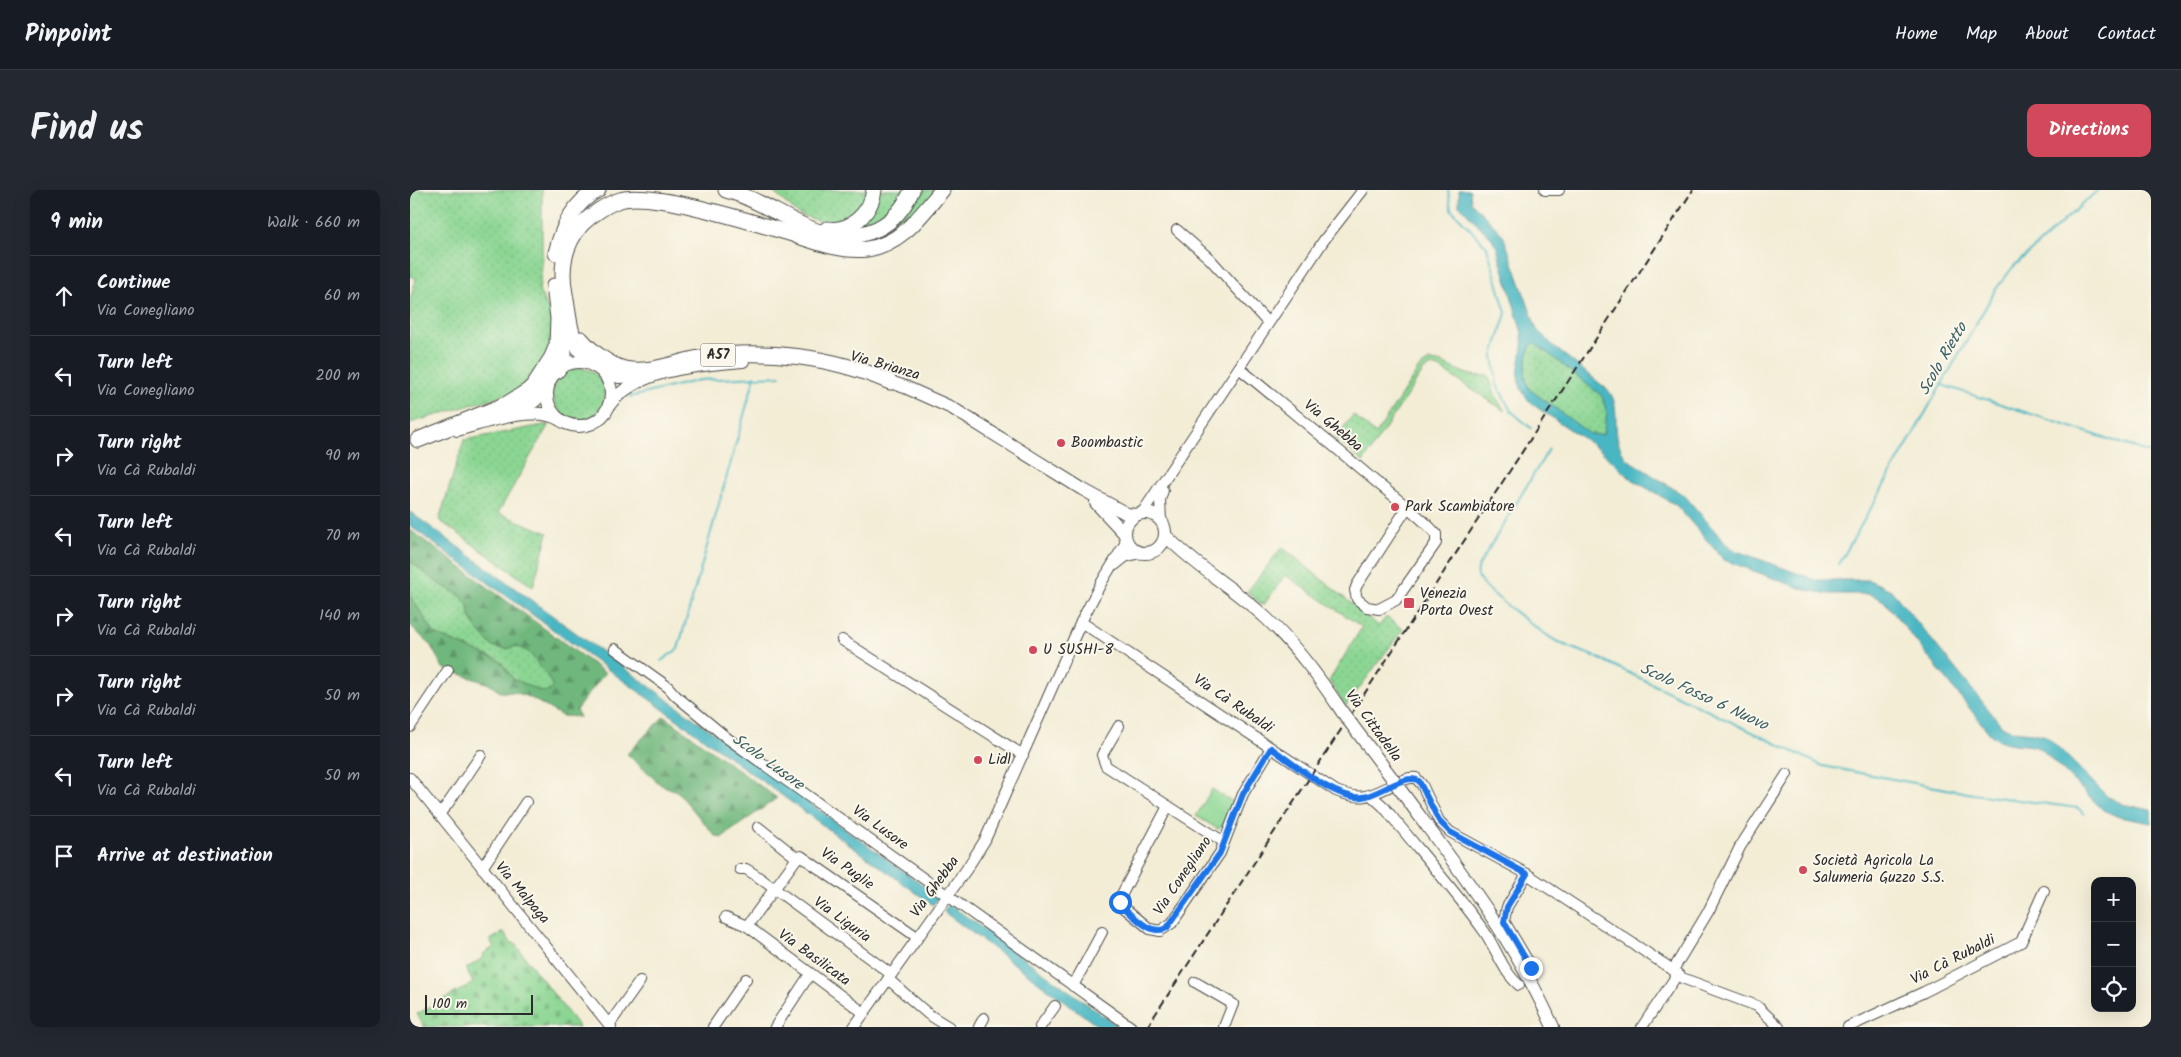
<!DOCTYPE html>
<meta charset="utf-8">
<style>
:root{--surface:#171b24;--page:#242831;--text:#f1f3f6;--muted:#9ea1a6;--line:#363941;--accent:#d1495b}
body{margin:0;font-family:Kalam,sans-serif;background:var(--page);color:var(--text)}
.controls{position:absolute;right:15px;bottom:15px;display:grid;overflow:hidden;border-radius:10px;box-shadow:0 5px 20px #0002}
.controls button{width:45px;height:45px;display:grid;place-items:center;padding:0;border:0;border-bottom:1px solid var(--line);background:var(--surface);color:var(--text);font:25px sans-serif}
.scale{position:absolute;left:15px;bottom:12px;width:108px;box-sizing:border-box;padding-left:5px;border:2px solid #2b2b2b;border-top:0;font-size:14px;line-height:18px;white-space:nowrap;color:#2b2b2b;-webkit-text-stroke:4px #fbf7ec;paint-order:stroke}
.stop{position:absolute;width:15px;height:15px;margin:-11px;border:4px solid #1a73e8;border-radius:50%;background:#fff}
.stop.end{background:#1a73e8;border-color:#fff;box-shadow:0 1px 5px #0008}
.list{margin:0;padding:0;list-style:none}
h2{display:flex;justify-content:space-between;align-items:center;height:65px;margin:0;padding:0 20px;font-size:21px}
h2 small{font-size:16px;font-weight:400;color:var(--muted)}
.list li{display:grid;grid-template-columns:32px 1fr auto;gap:15px;align-items:center;box-sizing:border-box;height:80px;padding:0 20px;border-top:1px solid var(--line)}
.list b{display:block;font-size:19px;white-space:nowrap}
.list p{margin:0;font-size:16px;white-space:nowrap;color:var(--muted)}
.list em{font-size:16px;font-style:normal;color:var(--muted)}
.icon{flex:none;width:28px;height:28px;fill:none;stroke:currentColor;stroke-width:2;stroke-linecap:round;stroke-linejoin:round}
.map{position:relative;flex:none;width:1741px;height:837px;overflow:hidden;border-radius:10px}
header{display:flex;align-items:center;gap:30px;box-sizing:border-box;height:70px;padding:0 25px;background:var(--surface);border-bottom:1px solid var(--line)}
header strong{font-size:24px}
nav{display:flex;gap:28px;margin-inline-start:auto;font-size:18px}
.intro{display:flex;align-items:center;justify-content:space-between;box-sizing:border-box;height:120px;padding:0 30px}
h1{margin:0;font-size:35px}
.button{padding:12px 22px;border-radius:10px;background:var(--accent);color:#fff;font-size:18px;font-weight:700}
main{display:flex;gap:30px;padding:0 30px}
aside{flex:1;background:var(--surface);border-radius:10px;box-shadow:0 5px 20px #0002}
.map>svg:first-child{display:block}
</style>
<header>
<strong>Pinpoint</strong>
<nav><a>Home</a><a>Map</a><a>About</a><a>Contact</a></nav>
</header>
<div class="intro"><h1>Find us</h1><a class="button">Directions</a></div>
<main>
<aside>
<h2>9 min<small>Walk · 660 m</small></h2>
<ul class="list">
<li><svg class="icon" aria-label="ahead" viewBox="0 0 24 24"><path d="M12 20V5M6 11l6-6 6 6"/></svg><div><b>Continue</b><p>Via Conegliano</p></div><em>60 m</em></li>
<li><svg class="icon" aria-label="left" viewBox="0 0 24 24"><path d="M17 20v-9H6M10 6l-5 5 5 5"/></svg><div><b>Turn left</b><p>Via Conegliano</p></div><em>200 m</em></li>
<li><svg class="icon" aria-label="right" viewBox="0 0 24 24"><path d="M7 20v-9h11M14 6l5 5-5 5"/></svg><div><b>Turn right</b><p>Via Cà Rubaldi</p></div><em>90 m</em></li>
<li><svg class="icon" aria-label="left" viewBox="0 0 24 24"><path d="M17 20v-9H6M10 6l-5 5 5 5"/></svg><div><b>Turn left</b><p>Via Cà Rubaldi</p></div><em>70 m</em></li>
<li><svg class="icon" aria-label="right" viewBox="0 0 24 24"><path d="M7 20v-9h11M14 6l5 5-5 5"/></svg><div><b>Turn right</b><p>Via Cà Rubaldi</p></div><em>140 m</em></li>
<li><svg class="icon" aria-label="right" viewBox="0 0 24 24"><path d="M7 20v-9h11M14 6l5 5-5 5"/></svg><div><b>Turn right</b><p>Via Cà Rubaldi</p></div><em>50 m</em></li>
<li><svg class="icon" aria-label="left" viewBox="0 0 24 24"><path d="M17 20v-9H6M10 6l-5 5 5 5"/></svg><div><b>Turn left</b><p>Via Cà Rubaldi</p></div><em>50 m</em></li>
<li><svg class="icon" aria-label="arrive" viewBox="0 0 24 24"><path d="M6 21V4h12l-3 4 3 4H6"/></svg><div><b>Arrive at destination</b></div></li>
</ul>
</aside>
<div class="map">
<svg width="1741" height="837" viewBox="0 0 1741 837">
<defs>
<pattern id="grass-dots" width="8" height="8" patternUnits="userSpaceOnUse" patternTransform="scale(1.25)"><rect width="8" height="8" fill="#8bd693"/><path d="M2 2h.1M6 6h.1" fill="none" stroke="#78b87f" stroke-width="1.8" stroke-linecap="round"/></pattern>
<pattern id="forest-firs" width="22" height="20" patternUnits="userSpaceOnUse" patternTransform="scale(1.25)"><rect width="22" height="20" fill="#70b77d"/><path d="M5 1l3.5 6h-7zM16 11l3.5 6h-7z" fill="#5c9567"/></pattern>
<pattern id="cemetery-stones" width="16" height="16" patternUnits="userSpaceOnUse" patternTransform="scale(1.25)"><rect width="16" height="16" fill="#8bd693"/><path d="M2 7V4a2 2 0 0 1 4 0v3zM10 15v-3a2 2 0 0 1 4 0v3z" fill="#78b87f"/></pattern>
</defs>
<rect width="100%" height="100%" fill="#fbf7ec"/>
<filter id="ink" filterUnits="userSpaceOnUse"><feTurbulence type="fractalNoise" baseFrequency=".02" numOctaves="2"/><feDisplacementMap in="SourceGraphic" scale="10" xChannelSelector="R" yChannelSelector="G"/><feConvolveMatrix kernelMatrix="1 2 1 2 8 2 1 2 1" color-interpolation-filters="sRGB"/></filter>
<filter id="wash" filterUnits="userSpaceOnUse"><feTurbulence type="fractalNoise" baseFrequency=".0096" numOctaves="4" result="noise"/><feDisplacementMap in="SourceGraphic" scale="20" xChannelSelector="R" yChannelSelector="G"/><feGaussianBlur stdDeviation="1.12" result="paint"/><feColorMatrix in="noise" values="0 0 0 0 0 0 0 0 0 0 0 0 0 0 0 0 0 1.4 0 .05"/><feComposite in="paint" operator="in"/></filter>
<g filter="url(#wash)">
<rect width="100%" height="100%" fill="#f3edd6"/>
<!-- grass -->
<g fill="url(#grass-dots)" stroke="#5b805f">
<path d="M0,0H132V76L129,101L142,126L144,139L135,171L111,200L0,233V110L6,89L0,86Z"/>
<path d="M361,0H459L449,21L429,33L418,34L388,24Z"/>
<path d="M467,0H495C482,21 469,39 442,36Z"/>
<path d="M508,0H526L498,33L466,51L445,52Z"/>
<path d="M1125,153L1192,206L1197,223L1193,245L1180,244L1119,199C1112,184 1116,169 1121,154Z"/>
<path d="M1019,171C1041,171 1053,190 1078,185L1087,209L1095,221L1029,178L1020,176L1013,181L953,272L925,248L943,225L966,244L1009,178Z"/>
<circle cx="169" cy="204" r="26"/>
<path d="M139,234L88,323L138,343L123,397L29,330L54,250Z"/>
<path d="M872,357L969,436L976,427L993,439L936,516L919,491L952,437L875,385L853,416L837,402Z"/>
<path d="M0,371L29,394L50,405L58,415L60,426L67,438L82,455L96,459L106,456L119,462L136,484L143,496L140,501L135,503L104,490L90,471L25,444L0,406Z"/>
</g>
<!-- forest -->
<g fill="url(#forest-firs)" stroke="#4e7154">
<path d="M0,340L195,483L166,520L170,527L152,526L121,508L105,502H90L79,494L33,478L21,456L0,435V406L25,444L90,471L104,490C116,492 128,505 140,501L143,496L136,484L119,462L106,456L96,459L82,456L67,439L60,426L58,415L50,405L29,394L0,371Z"/>
<path d="M254,526L367,608L311,648L305,646L267,601L251,595L217,564Z"/>
</g>
<!-- cemetery -->
<path fill="url(#cemetery-stones)" stroke="#5b805f" d="M94,742L101,753H104L169,837H14L7,824L63,793L56,779L74,767L73,764L84,757L80,750Z"/>
<!-- park -->
<path fill="#8bd693" stroke="#5b805f" d="M802,599L822,611L815,634L808,639L786,626Z"/>
<!-- water -->
<g fill="#49b7c3" stroke="#3a7177" fill-rule="evenodd">
<path d="M1049,0H1060L1061,12L1093,45L1127,140L1147,159L1198,200C1214,219 1197,243 1217,269L1275,306L1316,354L1324,360L1406,390H1459L1481,400L1592,536C1606,545 1623,540 1638,547L1697,606L1712,614L1741,620V633L1709,627L1693,620L1631,559C1613,551 1598,559 1580,544L1474,411L1460,404H1419L1395,400L1314,370L1266,315L1221,289L1189,259L1122,214C1097,188 1115,173 1112,143L1087,58L1082,49L1049,15ZM1125,153L1192,206L1197,223L1193,245L1180,244L1119,199C1112,184 1116,169 1121,155Z"/>
<path d="M0,322L529,707L523,715L0,336Z"/>
<path d="M539,714L709,837H689L534,722Z"/>
</g>
<g fill="none" stroke-linecap="round" stroke-linejoin="round">
<!-- stream -->
<g stroke="#49b7c3" stroke-width="2">
<path d="M1038,0L1041,19L1077,57L1096,123L1083,165L1087,195L1101,221L1121,238"/>
<path d="M1532,195L1741,263"/>
<path d="M220,207L290,190L370,186"/>
<path d="M1139,259L1069,375C1068,379 1067,382 1068,386C1073,400 1131,442 1146,451C1157,457 1169,461 1182,465L1413,576L1563,604L1668,618L1674,624"/>
<path d="M1429,374L1586,99L1603,77L1688,0"/>
<path d="M251,471L268,459L345,186"/>
</g>
</g>
</g>
<g filter="url(#ink)">
<g fill="none" stroke-linecap="round" stroke-linejoin="round">
<defs>
<g id="minor">
<path d="M1135,0H1149"/>
<path d="M767,40L800,69L858,133"/>
<path d="M829,178C874,215 920,253 965,291C985,308 1009,324 1026,344V353L986,410L969,419L957,417L947,409L945,400L947,395L997,318"/>
<path d="M732,323L914,50L953,0"/>
<path d="M751,331L750,310L753,300"/>
<path d="M705,375L715,367L729,363"/>
<path d="M671,432L926,601C954,612 961,605 987,593C993,590 999,587 1006,588L1012,595L1029,631L1040,642L1117,684L1263,780L1272,788L1347,816L1369,837"/>
<path d="M432,450L613,565"/>
<path d="M205,459L258,497L266,506L317,548L721,837"/>
<path d="M709,536L692,565L696,576L814,652"/>
<path d="M0,537L38,480"/>
<path d="M0,588L201,837"/>
<path d="M962,606L974,617C1007,658 1043,698 1074,741C1086,758 1093,782 1109,795"/>
<path d="M758,616L712,704V716L740,739L750,741L762,733L810,663L833,604L861,558"/>
<path d="M29,624L37,615L71,565"/>
<path d="M348,637L387,668"/>
<path d="M72,678L116,612"/>
<path d="M330,679H336L347,686L481,784"/>
<path d="M1117,684L1097,717L1094,731L1119,773L1121,790"/>
<path d="M316,727L337,736L387,668L391,666L507,747"/>
<path d="M337,736L454,823"/>
<path d="M1263,780L1298,722L1330,657L1377,584"/>
<path d="M478,789L518,824L539,837"/>
<path d="M785,792L823,814L814,837"/>
<path d="M663,796L692,742"/>
<path d="M199,835L230,791"/>
<path d="M303,837L336,789"/>
<path d="M365,837L400,784"/>
<path d="M444,837L556,680L575,650L671,432L690,395L716,352"/>
<path d="M569,837L574,828"/>
<path d="M630,837L645,816"/>
<path d="M1232,837L1267,785"/>
<path d="M1438,837L1514,802L1611,752L1634,701"/>
</g>
<g id="major">
<circle cx="169" cy="204" r="32"/>
<path d="M193,182L209,187L232,186"/>
<path d="M471,189L495,197L542,218L672,299L717,324L726,325"/>
<path d="M199,215C228,178 289,175 333,171"/>
<path d="M102,222L125,211L138,197"/>
<path d="M47,240C73,233 124,214 149,229"/>
<path d="M686,313L714,343"/>
<circle cx="735" cy="343" r="20"/>
<path d="M755,345C786,377 824,398 856,428C886,456 910,489 933,523"/>
<path d="M942,535L982,588"/>
<path d="M989,598C1046,676 1104,748 1143,837"/>
</g>
<g id="highway">
<path d="M316,0C354,10 385,38 424,46"/>
<path d="M417,39C440,43 461,23 464,0"/>
<path d="M416,46C455,49 485,39 502,0"/>
<path d="M146,63C152,38 164,12 188,0"/>
<path d="M171,149C181,161 200,176 215,179C239,184 266,172 290,168C353,158 422,166 480,192"/>
<path d="M184,175C158,152 161,137 155,104C150,78 154,54 172,34C181,25 197,14 210,10C241,0 345,33 379,43C403,51 431,62 457,59C492,54 511,25 532,0"/>
<path d="M147,181L154,168V148"/>
<path d="M8,250L97,214L118,201L124,195L142,167L147,155L148,128L144,96"/>
</g>
</defs>
<!-- minor casing -->
<use href="#minor" stroke="#494845" stroke-width="12"/>
<!-- major casing -->
<use href="#major" stroke="#494845" stroke-width="14"/>
<!-- highway casing -->
<use href="#highway" stroke="#494845" stroke-width="17"/>
<!-- minor -->
<use href="#minor" stroke="#fff" stroke-width="10"/>
<!-- major -->
<use href="#major" stroke="#fff" stroke-width="12"/>
<!-- highway -->
<use href="#highway" stroke="#fff" stroke-width="15"/>
<!-- rail -->
<path stroke="#2b2b2b" stroke-width="2" stroke-dasharray="8 4" stroke-linecap="butt" d="M737,837L1283,0"/>
<defs>
<g id="major-bridge">
<path d="M933,523L942,535"/>
<path d="M982,588L989,598"/>
</g>
</defs>
<!-- major-bridge casing -->
<use href="#major-bridge" stroke="#494845" stroke-width="14" stroke-linecap="butt"/>
<!-- major-bridge -->
<use href="#major-bridge" stroke="#fff" stroke-width="12"/>
</g>
</g>
<g fill="none" stroke-linecap="round" stroke-linejoin="round" filter="url(#ink)">
<!-- route -->
<path stroke="#1a73e8" stroke-width="6" d="M710,712L712,716C723,725 741,747 757,738L810,663L833,604L861,558C883,573 925,610 952,607C968,606 996,582 1009,591L1029,631L1040,642L1117,684L1097,717L1094,732L1121,778"/>
</g>
<!-- markers -->
<g fill="#d1495b" stroke="#fbf7ec" stroke-width="2">
<circle cx="651" cy="253" r="5"/>
<circle cx="985" cy="317" r="5"/>
<rect x="993" y="407" width="12" height="12" rx="2.5"/>
<circle cx="623" cy="460" r="5"/>
<circle cx="568" cy="570" r="5"/>
<circle cx="1393" cy="680" r="5"/>
</g>
<g text-anchor="middle" dominant-baseline="central" stroke-width="4" stroke-linejoin="round" paint-order="stroke">
<!-- shield labels -->
<rect fill="#fbf7ec" stroke="#696865" stroke-width="1" x="290.5" y="153.5" width="35" height="23" rx="4"/>
<g font-size="14" font-weight="bold" fill="#2b2b2b">
<text x="308" y="165">A57</text>
</g>
<!-- street labels -->
<g font-size="15" fill="#2b2b2b" stroke="#fbf7ec">
<text transform="translate(475 176) rotate(16)">Via Brianza</text>
<text transform="translate(923 236) rotate(40)">Via Ghebba</text>
<text transform="translate(823 514) rotate(34)">Via Cà Rubaldi</text>
<text transform="translate(963 536) rotate(54)">Via Cittadella</text>
<text transform="translate(470 638) rotate(36)">Via Lusore</text>
<text transform="translate(437 679) rotate(35)">Via Puglie</text>
<text transform="translate(773 686) rotate(-56)">Via Conegliano</text>
<text transform="translate(525 697) rotate(-54)">Via Ghebba</text>
<text transform="translate(112 703) rotate(50)">Via Malpaga</text>
<text transform="translate(432 730) rotate(36)">Via Liguria</text>
<text transform="translate(404 768) rotate(36)">Via Basilicata</text>
<text transform="translate(1543 770) rotate(-27)">Via Cà Rubaldi</text>
</g>
<!-- poi labels -->
<g font-size="15" fill="#2b2b2b" stroke="#fbf7ec" text-anchor="start">
<text x="661" y="253">Boombastic</text>
<text x="995" y="317">Park Scambiatore</text>
<text x="1010" y="404">Venezia<tspan x="1010" dy="17">Porta Ovest</tspan></text>
<text x="633" y="460">U SUSHI-8</text>
<text x="578" y="570">Lidl</text>
<text x="1403" y="671">Società Agricola La<tspan x="1403" dy="17">Salumeria Guzzo S.S.</tspan></text>
</g>
<!-- water labels -->
<g font-size="16" font-style="italic" fill="#365c60" stroke="#fbf7ec">
<text transform="translate(1533 169) rotate(-60)">Scolo Rietto</text>
<text transform="translate(1294 507) rotate(25)">Scolo Fosso 6 Nuovo</text>
<text transform="translate(358 572) rotate(36)">Scolo Lusore</text>
</g>
</g>
</svg>
<div class="controls">
<button>+</button>
<button>−</button>
<button><svg class="icon" aria-label="locate" viewBox="0 0 24 24"><circle cx="12" cy="12" r="6"/><path d="M12 2v4M12 18v4M2 12h4M18 12h4"/></svg></button>
</div>
<div class="scale">100 m</div>
<div class="stop" style="left:710px;top:712px"></div>
<div class="stop end" style="left:1121px;top:778px"></div>
</div>
</main>
